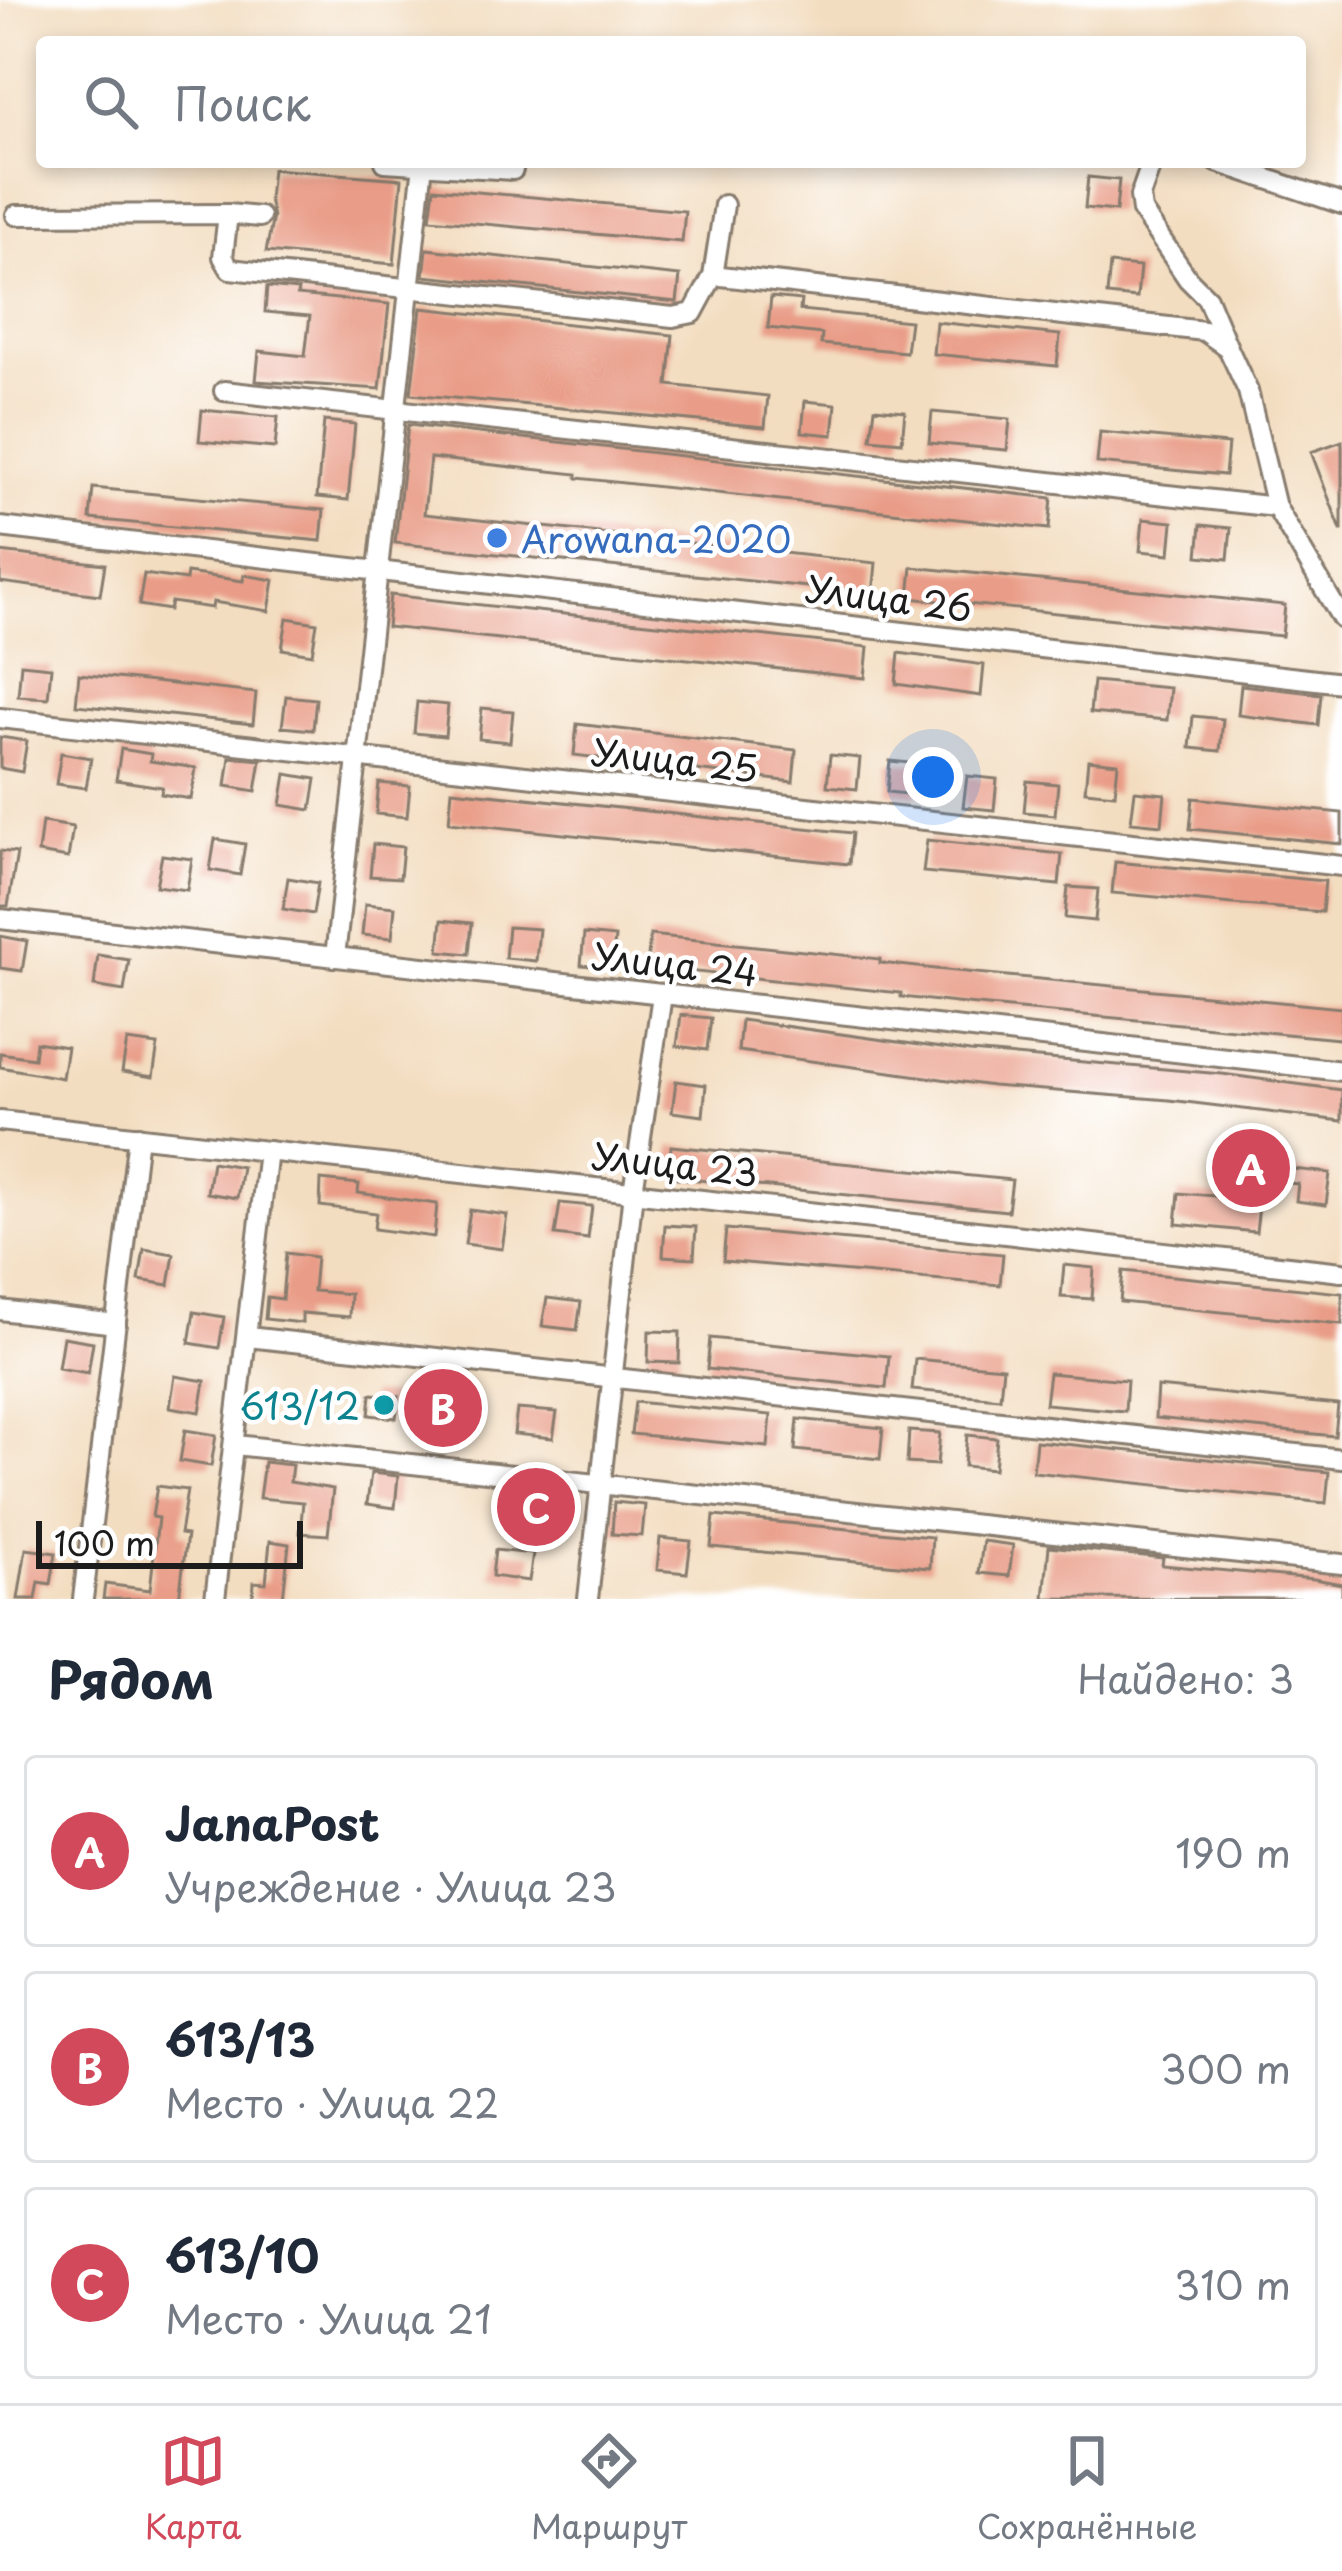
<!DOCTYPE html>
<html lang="ru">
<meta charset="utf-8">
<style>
:root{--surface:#fff;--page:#f2f2f3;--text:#1f2937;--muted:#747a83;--line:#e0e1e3;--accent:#d1495b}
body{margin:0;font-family:"Playpen Sans",sans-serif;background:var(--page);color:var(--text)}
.scale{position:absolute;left:36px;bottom:30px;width:267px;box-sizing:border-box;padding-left:12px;border:6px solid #1c1c1c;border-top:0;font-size:33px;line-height:42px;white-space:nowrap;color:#1c1c1c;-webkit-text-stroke:9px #fff;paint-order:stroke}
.you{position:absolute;left:933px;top:777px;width:42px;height:42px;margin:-30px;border:9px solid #fff;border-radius:50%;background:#1a73e8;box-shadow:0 0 0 18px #1a73e833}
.badge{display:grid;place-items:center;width:78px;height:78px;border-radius:50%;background:var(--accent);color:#fff;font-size:39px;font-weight:700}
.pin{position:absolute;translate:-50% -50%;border:6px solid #fff;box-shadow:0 3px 12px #0006}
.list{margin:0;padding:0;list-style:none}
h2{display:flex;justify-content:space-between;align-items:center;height:156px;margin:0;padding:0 48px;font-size:51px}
h2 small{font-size:39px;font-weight:400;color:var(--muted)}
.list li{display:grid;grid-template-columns:78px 1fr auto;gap:36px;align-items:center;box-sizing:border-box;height:192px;margin:0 24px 24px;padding:0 24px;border:3px solid var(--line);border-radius:12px}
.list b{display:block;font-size:45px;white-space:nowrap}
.list p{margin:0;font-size:39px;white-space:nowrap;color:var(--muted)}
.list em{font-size:39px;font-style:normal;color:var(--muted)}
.icon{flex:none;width:66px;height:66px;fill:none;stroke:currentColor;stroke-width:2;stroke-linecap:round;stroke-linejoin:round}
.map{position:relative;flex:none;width:1342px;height:1599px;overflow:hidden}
.search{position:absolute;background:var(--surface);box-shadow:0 6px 18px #0003;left:36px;right:36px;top:36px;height:132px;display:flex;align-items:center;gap:30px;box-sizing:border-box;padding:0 42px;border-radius:12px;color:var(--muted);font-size:45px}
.sheet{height:804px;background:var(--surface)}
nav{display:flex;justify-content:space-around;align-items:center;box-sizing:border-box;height:168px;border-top:3px solid var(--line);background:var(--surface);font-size:33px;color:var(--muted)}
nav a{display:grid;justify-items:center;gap:6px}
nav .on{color:var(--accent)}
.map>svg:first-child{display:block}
</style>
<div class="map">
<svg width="1342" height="1599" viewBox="0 0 1342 1599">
<rect width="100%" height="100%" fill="#fff"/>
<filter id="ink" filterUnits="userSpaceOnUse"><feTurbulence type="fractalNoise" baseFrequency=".00833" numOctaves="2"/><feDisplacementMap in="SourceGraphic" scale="24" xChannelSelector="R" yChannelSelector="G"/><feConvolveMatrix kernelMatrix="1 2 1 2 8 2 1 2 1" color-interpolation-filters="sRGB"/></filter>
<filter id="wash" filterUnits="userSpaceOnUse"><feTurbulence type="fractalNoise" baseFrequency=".004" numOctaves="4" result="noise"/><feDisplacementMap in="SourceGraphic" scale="48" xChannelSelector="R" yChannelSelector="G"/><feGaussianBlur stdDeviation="2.7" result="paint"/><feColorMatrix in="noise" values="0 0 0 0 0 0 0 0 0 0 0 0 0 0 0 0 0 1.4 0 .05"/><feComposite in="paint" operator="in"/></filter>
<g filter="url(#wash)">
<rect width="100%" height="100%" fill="#f3ddc0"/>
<g id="blocks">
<!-- building -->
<g fill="#e99d88">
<path d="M272,169L402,179L394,264L266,252L273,217L269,200Z"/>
<path d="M1088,177L1119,180L1116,211L1085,208Z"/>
<path d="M434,188L685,211L682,242L430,219Z"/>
<path d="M427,249L680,276L677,302L424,276Z"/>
<path d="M1110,264L1140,267L1137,298L1107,295Z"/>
<path d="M267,287L298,290L297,295L389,304L380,389L256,381L259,351L305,356L310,316L265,312Z"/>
<path d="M771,297L801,300L800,310L910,321L906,352L821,344L822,334L768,328Z"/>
<path d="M421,308L673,335L668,385L768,396L765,427L411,394Z"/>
<path d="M936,322L1060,335L1057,366L933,354Z"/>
<path d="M805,401L836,404L833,435L802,432Z"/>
<path d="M875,408L905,411L902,442L871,439Z"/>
<path d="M202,410L278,417L275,448L199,441Z"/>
<path d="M932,412L1010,419L1007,450L929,443Z"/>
<path d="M324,421L355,424L348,500L317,497Z"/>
<path d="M408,425L1052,498L1049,529L577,478V474L430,458L424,514L876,563L873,594L395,543Z"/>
<path d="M1100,432L1228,444L1225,475L1097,463Z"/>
<path d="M1342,441V530H1341L1311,452Z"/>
<path d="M93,488L324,510L321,541L90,519Z"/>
<path d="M1143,519L1173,522L1170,554L1140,551Z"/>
<path d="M1201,525L1231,528L1228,559L1198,556Z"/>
<path d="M0,552L105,564L100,595L0,582Z"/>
<path d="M912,567L1285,605L1282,636L909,598Z"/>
<path d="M187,573L243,581L244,575L274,580L269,611L213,602L212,608L171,602L169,610L139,605L144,574L186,580Z"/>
<path d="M390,595L868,647L865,678L387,627Z"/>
<path d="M287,618L317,623L312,654L282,649Z"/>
<path d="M899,653L984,665L981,696L896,684Z"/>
<path d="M21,664L51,667L48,698L18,696Z"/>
<path d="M79,674L256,693L253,724L76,705Z"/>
<path d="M1093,681L1170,688L1167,720L1090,713Z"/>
<path d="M1241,685L1321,694L1318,725L1238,715Z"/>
<path d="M286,696L316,699L313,730L282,727Z"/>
<path d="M417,702L448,705L445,736L414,733Z"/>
<path d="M482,708L513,711L510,742L479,739Z"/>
<path d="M1193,716L1223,719L1220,751L1190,748Z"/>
<path d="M577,724L796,750L793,782L574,755Z"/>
<path d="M0,737L27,741L22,772L0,768Z"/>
<path d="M121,749L151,754L150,761L196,768L191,799L161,794L162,787L116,780Z"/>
<path d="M61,753L91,758L86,788L56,784Z"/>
<path d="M830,755L860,758L857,789L827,786Z"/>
<path d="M230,757L261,760L256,791L226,786Z"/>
<path d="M1088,760L1118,763L1115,794L1085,791Z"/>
<path d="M890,761L920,764L917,795L887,792Z"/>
<path d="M286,774L316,779L311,810L281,805Z"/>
<path d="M967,776L997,779L994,810L963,807Z"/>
<path d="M1027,781L1058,784L1055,815L1024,812Z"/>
<path d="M379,783L410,786L407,817L376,814Z"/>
<path d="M452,790L852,833L849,864L449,822Z"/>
<path d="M1135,791L1165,794L1162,825L1131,822Z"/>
<path d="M1193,798L1342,813V844L1190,829Z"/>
<path d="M42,822L73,827L68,858L38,853Z"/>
<path d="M215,839L245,844L240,875L210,870Z"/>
<path d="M927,840L1062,854L1059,885L923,872Z"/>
<path d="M373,844L403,847L400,878L370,876Z"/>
<path d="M0,851L17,853L8,906H0Z"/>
<path d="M162,855L192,859L187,890L156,886Z"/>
<path d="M1115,862L1325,881L1322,912L1112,893Z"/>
<path d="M288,878L318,883L313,914L283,909Z"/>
<path d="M1068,887L1098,889L1095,921L1065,918Z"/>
<path d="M365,904L395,907L392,938L362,935Z"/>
<path d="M442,920L472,923L469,954L439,951Z"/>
<path d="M508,927L539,929L536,961L505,958Z"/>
<path d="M584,934L615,937L612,968L581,965Z"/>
<path d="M650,935L880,959V963L935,969L1342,1008L1340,1039L956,1003L901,997V993L647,967Z"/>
<path d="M0,936L27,941L22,971L0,968Z"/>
<path d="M98,955L129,960L124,991L94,986Z"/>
<path d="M681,1015L711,1018L707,1050L677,1046Z"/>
<path d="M741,1020L970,1052L1222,1074L1342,1090V1121L1169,1100L992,1086L738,1051Z"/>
<path d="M127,1041L158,1045L153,1077L122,1072Z"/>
<path d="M36,1042L67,1047L62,1078L0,1067V1053L34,1058Z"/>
<path d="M676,1081L706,1085L703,1116L672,1112Z"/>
<path d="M671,1146L1012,1180L1008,1211L668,1177Z"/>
<path d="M1231,1155L1274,1160V1167L1330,1173L1326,1205L1296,1201L1298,1184L1262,1180L1256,1232L1176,1224L1179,1193L1226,1197Z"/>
<path d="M212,1162L242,1167L237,1198L207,1193Z"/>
<path d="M321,1180L359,1184L358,1193L437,1204L434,1237L374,1229L376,1213L320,1206Z"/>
<path d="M560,1203L592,1206L588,1239L555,1235Z"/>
<path d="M470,1210L507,1215L502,1249L465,1244Z"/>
<path d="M665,1225L696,1227L694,1258L663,1256Z"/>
<path d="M726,1229L1003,1254L1000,1285L723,1261Z"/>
<path d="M144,1249L174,1254L169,1285L139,1280Z"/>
<path d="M286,1253L316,1257L313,1291L350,1294L349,1317L302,1313V1323L265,1319L267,1297L282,1299Z"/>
<path d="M1064,1265L1094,1268L1092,1299L1061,1297Z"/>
<path d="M1123,1271L1342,1293V1324L1120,1302Z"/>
<path d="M547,1298L581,1302L577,1330L542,1326Z"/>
<path d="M194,1312L224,1317L219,1348L189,1343Z"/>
<path d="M649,1331L680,1332L679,1363L648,1362Z"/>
<path d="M63,1337L93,1342L88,1373L58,1368Z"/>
<path d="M710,1338L889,1356L886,1388L707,1369Z"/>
<path d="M915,1359L1003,1367L1000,1398L912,1390Z"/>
<path d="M1049,1373L1127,1380L1125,1411L1045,1404Z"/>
<path d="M175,1376L205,1381L200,1412L170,1407Z"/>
<path d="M1157,1387L1338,1405L1335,1436L1155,1418Z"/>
<path d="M427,1389L461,1393L459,1427L424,1423Z"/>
<path d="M371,1394L399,1396L396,1418L369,1415Z"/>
<path d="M635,1402L771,1415L768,1447L631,1434Z"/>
<path d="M517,1409L557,1412L553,1438L514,1434Z"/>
<path d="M798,1419L883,1428L880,1459L795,1450Z"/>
<path d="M185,1430L216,1435L211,1466L180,1461Z"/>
<path d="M909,1431L940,1433L937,1465L907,1463Z"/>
<path d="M967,1435L997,1438L994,1469L964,1466Z"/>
<path d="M1036,1441L1329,1472L1326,1503L1033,1472Z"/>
<path d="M264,1462L292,1465L290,1482L333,1489L328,1535L300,1533L303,1502L259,1498Z"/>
<path d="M371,1473L398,1476L395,1508L367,1504Z"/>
<path d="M157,1486L187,1490L180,1534L187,1535L179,1599H103L105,1584L150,1590L158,1518L152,1517Z"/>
<path d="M520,1496L554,1498L552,1518L518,1517Z"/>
<path d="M614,1502L645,1505L642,1536L612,1534Z"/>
<path d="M714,1516L932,1537L930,1568L711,1547Z"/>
<path d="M660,1538L691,1541L687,1573L657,1570Z"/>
<path d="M270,1541L289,1544L283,1599H253L254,1582L266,1583Z"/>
<path d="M983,1541L1013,1545L1009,1576L979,1573Z"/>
<path d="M1049,1546L1163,1558L1162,1565L1314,1579L1342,1584V1599L1044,1598Z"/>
<path d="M26,1549L56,1553L51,1584L39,1582L36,1599H18Z"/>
<path d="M495,1550L533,1554L529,1581L492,1576Z"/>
</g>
</g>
</g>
<g filter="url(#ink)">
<use href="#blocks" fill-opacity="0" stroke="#887c6e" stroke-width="3"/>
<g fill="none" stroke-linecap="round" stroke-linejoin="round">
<defs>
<g id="street">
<path d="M385,162L513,170"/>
<path d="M1152,162L1140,196L1142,211L1188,279L1207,298L1228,348"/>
<path d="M1217,162L1342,204"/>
<path d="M228,214L260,217"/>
<path d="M16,215L228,214L223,257L230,269L673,317L693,313L713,276H721L1204,331L1228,348L1248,391L1276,507L1342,619"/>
<path d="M713,276L724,205"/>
<path d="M224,391L1276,507"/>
<path d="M0,527L1342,683"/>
<path d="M0,718L1342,866"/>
<path d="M0,919L1342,1071"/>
<path d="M335,957L423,164"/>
<path d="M0,1121L1342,1272"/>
<path d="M0,1310L116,1324"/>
<path d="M248,1337L1342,1459"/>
<path d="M235,1445L1342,1564"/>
<path d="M83,1599L138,1136"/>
<path d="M215,1599L268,1151"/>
<path d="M588,1599L633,1192L662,995"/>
</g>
</defs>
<!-- street casing -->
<use href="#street" stroke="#887c6e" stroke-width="24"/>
<!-- street -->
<use href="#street" stroke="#fff" stroke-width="18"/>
</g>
</g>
<!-- markers -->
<circle fill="#3f7fe0" stroke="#fff" stroke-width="4.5" cx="497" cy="538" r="12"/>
<circle fill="#0f9aa8" stroke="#fff" stroke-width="4.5" cx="384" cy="1405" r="12"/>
<g text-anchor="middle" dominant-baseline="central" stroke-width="9" stroke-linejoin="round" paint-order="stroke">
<!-- shop labels -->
<g font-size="36" fill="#366cbe" stroke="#fff" text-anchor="start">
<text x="521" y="538">Arowana-2020</text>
</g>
<!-- street labels -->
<g font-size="36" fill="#1c1c1c" stroke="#fff">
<text transform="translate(889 597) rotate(7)">Улица 26</text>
<text transform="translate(675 759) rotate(6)">Улица 25</text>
<text transform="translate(675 963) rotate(6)">Улица 24</text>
<text transform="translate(675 1163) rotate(6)">Улица 23</text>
</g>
<!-- culture labels -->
<g font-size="36" fill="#0d838f" stroke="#fff" text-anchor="end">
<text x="360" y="1405">613/12</text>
</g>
</g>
</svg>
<div class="scale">100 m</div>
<div class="you"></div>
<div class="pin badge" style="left:1251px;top:1168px">A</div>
<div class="pin badge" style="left:443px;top:1408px">B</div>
<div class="pin badge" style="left:536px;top:1507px">C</div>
<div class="search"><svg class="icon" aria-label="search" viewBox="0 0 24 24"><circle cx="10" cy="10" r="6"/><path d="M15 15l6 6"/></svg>Поиск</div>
</div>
<section class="sheet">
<h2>Рядом<small>Найдено: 3</small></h2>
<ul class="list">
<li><span class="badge">A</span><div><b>JanaPost</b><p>Учреждение · Улица 23</p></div><em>190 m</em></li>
<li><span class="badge">B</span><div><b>613/13</b><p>Место · Улица 22</p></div><em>300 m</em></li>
<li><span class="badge">C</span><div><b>613/10</b><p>Место · Улица 21</p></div><em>310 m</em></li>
</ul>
</section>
<nav>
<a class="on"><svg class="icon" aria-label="map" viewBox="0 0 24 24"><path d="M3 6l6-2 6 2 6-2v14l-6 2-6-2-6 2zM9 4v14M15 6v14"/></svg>Карта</a>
<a><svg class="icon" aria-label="directions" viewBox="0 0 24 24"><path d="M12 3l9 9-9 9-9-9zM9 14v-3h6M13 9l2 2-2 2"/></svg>Маршрут</a>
<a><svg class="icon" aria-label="saved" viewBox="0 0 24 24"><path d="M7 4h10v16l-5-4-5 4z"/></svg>Сохранённые</a>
</nav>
